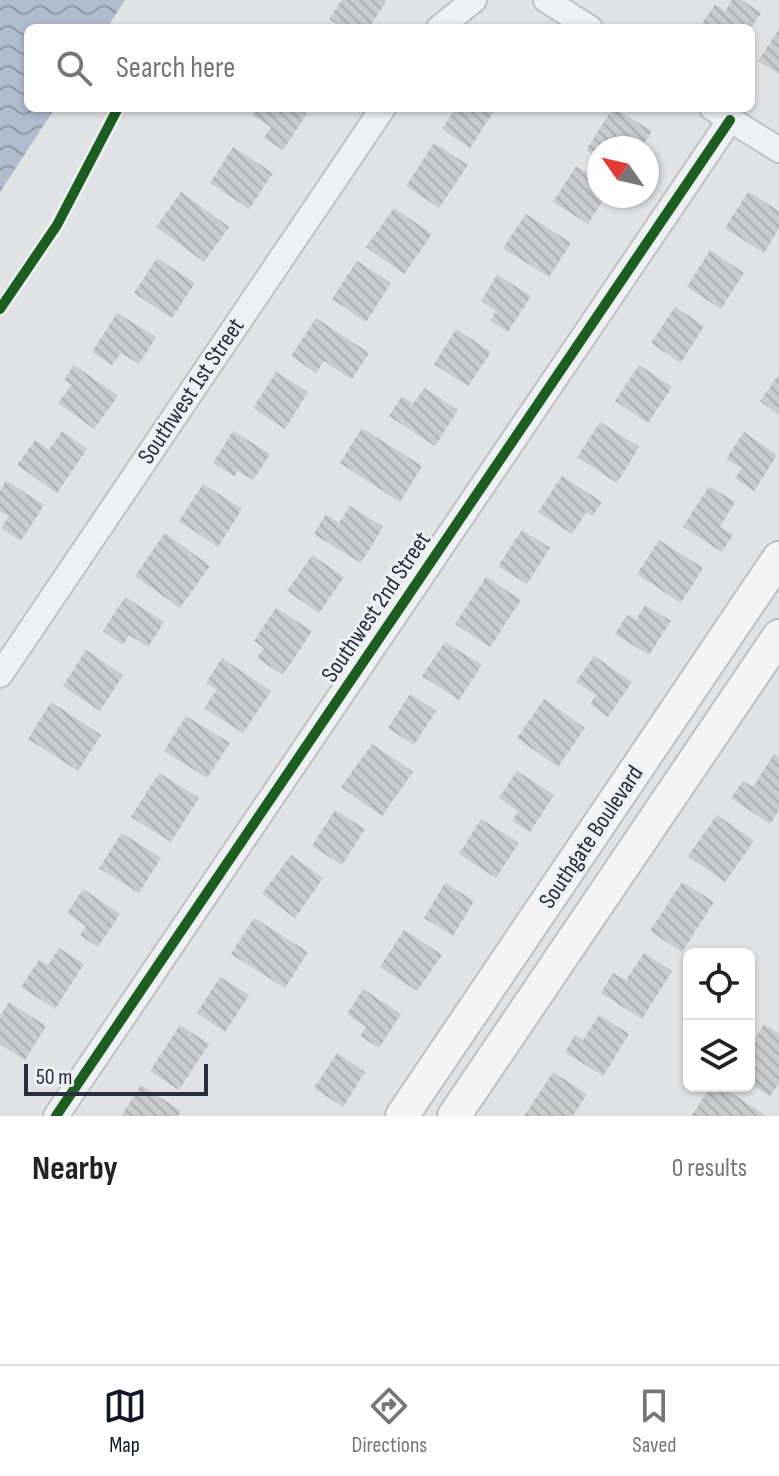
<!DOCTYPE html>
<style>
:root{--surface:#fff;--page:#f2f2f2;--text:#222;--muted:#767676;--line:#e0e0e0;--accent:#111827}
body{margin:0;font-family:"Sofia Sans Condensed",sans-serif;background:var(--page);color:var(--text)}
.controls{position:absolute;right:24px;bottom:24px;display:grid;overflow:hidden;border-radius:12px;box-shadow:0 2px 6px #0004}
.controls button{width:72px;height:72px;display:grid;place-items:center;padding:0;border:0;border-bottom:2px solid var(--line);background:var(--surface);color:var(--text);font:40px sans-serif}
.compass{position:absolute;left:587px;top:136px;width:72px;height:72px;border-radius:50%;background:var(--surface);box-shadow:0 2px 6px #0004;rotate:304deg}
.scale{position:absolute;left:24px;bottom:20px;width:184px;box-sizing:border-box;padding-left:8px;border:4px solid #282e3c;border-top:0;font-size:22px;line-height:28px;white-space:nowrap;color:#282e3c;-webkit-text-stroke:6px #edf0f4;paint-order:stroke}
.list{margin:0;padding:0;list-style:none}
h2{display:flex;justify-content:space-between;align-items:center;height:104px;margin:0;padding:0 32px;font-size:34px}
h2 small{font-size:26px;font-weight:400;color:var(--muted)}
.icon{flex:none;width:44px;height:44px;fill:none;stroke:currentColor;stroke-width:2;stroke-linecap:round;stroke-linejoin:round}
.map{position:relative;flex:none;width:779px;height:1116px;overflow:hidden}
.search{position:absolute;background:var(--surface);box-shadow:0 2px 6px #0004;left:24px;right:24px;top:24px;height:88px;display:flex;align-items:center;gap:20px;box-sizing:border-box;padding:0 28px;border-radius:12px;color:var(--muted);font-size:30px}
.sheet{height:248px;background:var(--surface)}
nav{display:flex;justify-content:space-around;align-items:center;box-sizing:border-box;height:112px;border-top:2px solid var(--line);background:var(--surface);font-size:22px;color:var(--muted)}
nav a{display:grid;justify-items:center;gap:4px}
nav .on{color:var(--accent)}
.map>svg:first-child{display:block}
</style>
<div class="map">
<svg width="779" height="1116" viewBox="0 0 779 1116">
<defs>
<pattern id="water-waves" width="16" height="10" patternUnits="userSpaceOnUse" patternTransform="scale(2)"><rect width="16" height="10" fill="#b0bcce"/><path d="M0 5q4-4 8 0t8 0" fill="none" stroke="#8f99a8"/></pattern>
<pattern id="building-back-hatch" width="6" height="6" patternUnits="userSpaceOnUse" patternTransform="scale(2)"><rect width="6" height="6" fill="#c8cacd"/><path d="M-1 5l2 2M0 0l6 6M5-1l2 2" fill="none" stroke="#acaeb1"/></pattern>
</defs>
<rect width="100%" height="100%" fill="#e0e2e4"/>
<!-- water -->
<path fill="url(#water-waves)" d="M0,0H125L107,28H28V108H55L0,192Z"/>
<!-- building -->
<g fill="url(#building-back-hatch)">
<path d="M342,0H383L386,2L369,28H343L329,19Z"/>
<path d="M732,0H742L761,13L751,28H708L702,24L715,4L725,11Z"/>
<path d="M779,29V74L758,61Z"/>
<path d="M257,108H298L307,114L283,150L264,138L271,127L252,115Z"/>
<path d="M456,108H496L470,148L442,129Z"/>
<path d="M613,108L652,131L641,148H599V159L586,150Z"/>
<path d="M434,143L468,165L439,208L406,186Z"/>
<path d="M233,147L273,173L249,209L210,183Z"/>
<path d="M576,166L599,180V196H606L588,224L553,202Z"/>
<path d="M181,192L229,227L204,262L156,227Z"/>
<path d="M748,192L779,211V228L764,253L725,228Z"/>
<path d="M394,208L432,234L404,274L366,247Z"/>
<path d="M526,214L571,243L549,277L503,248Z"/>
<path d="M710,250L744,273L721,309L687,287Z"/>
<path d="M157,258L195,283L172,318L134,293Z"/>
<path d="M357,261L391,283L366,322L332,299Z"/>
<path d="M497,275L531,296L508,332L490,321L496,311L481,301Z"/>
<path d="M675,307L704,326L681,363L651,343Z"/>
<path d="M117,313L156,337L139,364L121,353L112,365L92,352Z"/>
<path d="M316,318L369,353L352,379L324,361L316,373L291,356Z"/>
<path d="M456,329L491,352L468,386L434,364Z"/>
<path d="M74,365L118,396L94,429L58,403L72,385L64,380Z"/>
<path d="M639,365L672,387L648,423L615,401Z"/>
<path d="M276,372L308,392L285,429L253,408Z"/>
<path d="M779,374V415L760,401Z"/>
<path d="M424,388L458,410L435,446L389,416L402,396L413,404Z"/>
<path d="M600,422L639,447L617,483L577,457Z"/>
<path d="M362,428L422,466L400,502L340,463Z"/>
<path d="M62,431L87,449L57,493L17,465L35,440L49,450Z"/>
<path d="M233,431L270,454L253,480L238,471L234,476L213,463Z"/>
<path d="M744,432L777,455L754,491L735,478L742,468L726,459Z"/>
<path d="M562,476L602,502L593,516L586,512L572,534L538,512Z"/>
<path d="M6,481L44,505L21,541L1,528L9,516L0,511V490Z"/>
<path d="M203,484L242,509L218,547L179,521Z"/>
<path d="M709,486L735,502L720,527L733,535L722,552L683,527Z"/>
<path d="M350,506L383,527L361,563L314,534L326,514L339,523Z"/>
<path d="M522,530L550,548L527,584L498,566Z"/>
<path d="M165,533L210,566L180,608L135,576Z"/>
<path d="M659,540L703,568L681,603L637,574Z"/>
<path d="M312,555L344,577L319,613L287,591Z"/>
<path d="M486,577L521,600L490,647L455,624Z"/>
<path d="M125,597L164,622L148,647L129,635L123,645L103,631Z"/>
<path d="M645,605L671,621L649,655L615,634L627,615L636,620Z"/>
<path d="M276,608L312,631L283,675L257,658L264,648L254,641Z"/>
<path d="M445,642L482,665L459,700L422,676Z"/>
<path d="M86,650L123,675L100,711L63,686Z"/>
<path d="M594,656L632,682L608,717L590,704L596,695L576,682Z"/>
<path d="M222,658L271,691L243,733L204,708L217,690L206,683Z"/>
<path d="M410,694L436,711L414,745L388,728Z"/>
<path d="M544,699L585,728L558,767L517,738Z"/>
<path d="M51,702L101,735L78,771L28,739Z"/>
<path d="M186,716L230,743L207,778L164,751Z"/>
<path d="M372,744L413,772L382,816L341,787Z"/>
<path d="M774,754L779,758V810L770,824L731,798L743,781L753,787Z"/>
<path d="M517,771L554,795L530,832L512,821L518,811L499,798Z"/>
<path d="M159,773L199,798L171,842L131,817Z"/>
<path d="M335,810L365,829L342,865L312,846Z"/>
<path d="M717,815L754,841L725,882L688,856Z"/>
<path d="M481,819L519,843L496,878L459,854Z"/>
<path d="M122,833L161,858L139,893L99,868Z"/>
<path d="M291,855L323,878L295,918L262,894Z"/>
<path d="M682,882L714,902L682,952L650,931Z"/>
<path d="M445,883L474,901L453,936L424,918Z"/>
<path d="M83,889L120,914L98,947L80,935L86,926L67,913Z"/>
<path d="M254,918L308,952L285,988L231,954Z"/>
<path d="M404,930L442,955L417,991L380,967Z"/>
<path d="M59,948L84,964L55,1009L21,987L39,960L48,965Z"/>
<path d="M644,953L672,971L642,1019L601,993L613,973L626,980Z"/>
<path d="M220,977L249,995L225,1032L197,1013Z"/>
<path d="M363,989L401,1014L379,1048L360,1036L366,1027L347,1014Z"/>
<path d="M9,1002L46,1026L25,1060L0,1044V1016Z"/>
<path d="M599,1015L629,1034L603,1076L565,1052L575,1035L583,1040Z"/>
<path d="M764,1024L779,1034V1083L770,1096L749,1083V1048Z"/>
<path d="M180,1025L209,1044L179,1090L150,1071Z"/>
<path d="M337,1053L365,1072L343,1107L314,1088Z"/>
<path d="M553,1072L587,1094L573,1116H524Z"/>
<path d="M141,1085L181,1111L178,1116H121Z"/>
<path d="M711,1086H721L766,1116H691Z"/>
</g>
<g fill="none" stroke-linecap="round" stroke-linejoin="round">
<defs>
<g id="minor">
<path d="M546,0L590,28"/>
<path d="M439,28L474,0"/>
<path d="M712,108L779,150"/>
<path d="M0,675L383,108"/>
<path d="M56,1116L730,120"/>
</g>
<g id="major">
<path d="M402,1116L779,558"/>
<path d="M454,1116L779,636"/>
</g>
</defs>
<!-- minor casing -->
<use href="#minor" stroke="#bec0c2" stroke-width="28"/>
<!-- major casing -->
<use href="#major" stroke="#bcbfc2" stroke-width="36"/>
<!-- minor -->
<use href="#minor" stroke="#eff0f1" stroke-width="24"/>
<!-- major -->
<use href="#major" stroke="#f4f4f5" stroke-width="32"/>
<defs>
<g id="cycleway">
<path d="M0,309L57,225L118,108"/>
<path d="M56,1116L730,120"/>
</g>
</defs>
<!-- cycleway casing -->
<use href="#cycleway" stroke="#edf0f4" stroke-width="15"/>
<!-- cycleway -->
<use href="#cycleway" stroke="#1b5e20" stroke-width="10"/>
</g>
<g text-anchor="middle" dominant-baseline="central" stroke-width="6" stroke-linejoin="round" paint-order="stroke">
<!-- street labels -->
<g font-size="24" fill="#282e3c" stroke="#edf0f4">
<text transform="translate(191 391) rotate(-56)">Southwest 1st Street</text>
<text transform="translate(376 607) rotate(-56)">Southwest 2nd Street</text>
<text transform="translate(591 837) rotate(-56)">Southgate Boulevard</text>
</g>
</g>
</svg>
<div class="controls">
<button><svg class="icon" aria-label="locate" viewBox="0 0 24 24"><circle cx="12" cy="12" r="6"/><path d="M12 2v4M12 18v4M2 12h4M18 12h4"/></svg></button>
<button><svg class="icon" aria-label="layers" viewBox="0 0 24 24"><path d="M12 4l9 5-9 5-9-5zM3 14l9 5 9-5"/></svg></button>
</div>
<svg class="compass" viewBox="-18 -18 36 36"><path d="M0-13l5 13h-10z" fill="#e53935"/><path d="M0 13l5-13h-10z" fill="#767676"/></svg>
<div class="scale">50 m</div>
<div class="search"><svg class="icon" aria-label="search" viewBox="0 0 24 24"><circle cx="10" cy="10" r="6"/><path d="M15 15l6 6"/></svg>Search here</div>
</div>
<section class="sheet">
<h2>Nearby<small>0 results</small></h2>
<ul class="list">
</ul>
</section>
<nav>
<a class="on"><svg class="icon" aria-label="map" viewBox="0 0 24 24"><path d="M3 6l6-2 6 2 6-2v14l-6 2-6-2-6 2zM9 4v14M15 6v14"/></svg>Map</a>
<a><svg class="icon" aria-label="directions" viewBox="0 0 24 24"><path d="M12 3l9 9-9 9-9-9zM9 14v-3h6M13 9l2 2-2 2"/></svg>Directions</a>
<a><svg class="icon" aria-label="saved" viewBox="0 0 24 24"><path d="M7 4h10v16l-5-4-5 4z"/></svg>Saved</a>
</nav>
